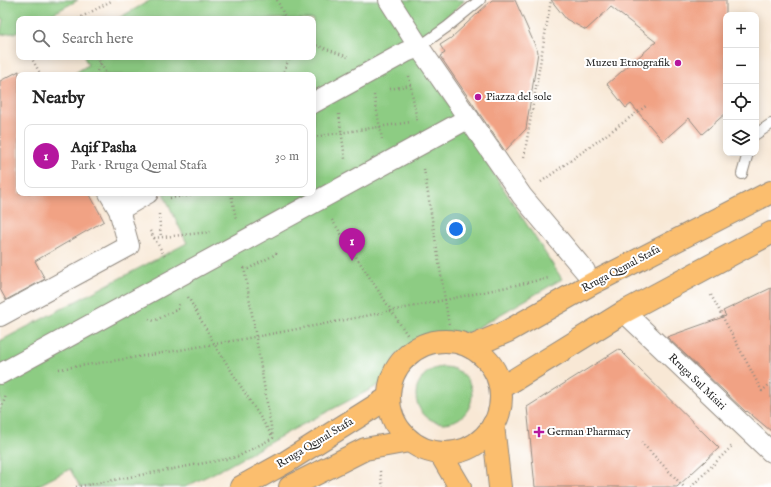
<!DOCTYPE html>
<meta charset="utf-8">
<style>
:root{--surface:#fff;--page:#f6f6f6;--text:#222;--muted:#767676;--line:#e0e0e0;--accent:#b5179e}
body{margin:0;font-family:"IM FELL English",serif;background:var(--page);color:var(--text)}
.controls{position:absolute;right:12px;top:12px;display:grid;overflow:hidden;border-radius:8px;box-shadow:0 2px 10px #0003}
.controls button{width:36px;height:36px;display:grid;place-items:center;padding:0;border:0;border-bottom:1px solid var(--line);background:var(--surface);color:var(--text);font:20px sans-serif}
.you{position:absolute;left:456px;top:229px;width:14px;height:14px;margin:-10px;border:3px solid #fff;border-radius:50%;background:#1a73e8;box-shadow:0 0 0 6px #1a73e833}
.badge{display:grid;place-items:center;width:26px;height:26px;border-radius:50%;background:var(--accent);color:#fff;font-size:13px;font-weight:700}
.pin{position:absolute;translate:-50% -33px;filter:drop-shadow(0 1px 2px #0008)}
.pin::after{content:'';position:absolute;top:21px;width:14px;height:12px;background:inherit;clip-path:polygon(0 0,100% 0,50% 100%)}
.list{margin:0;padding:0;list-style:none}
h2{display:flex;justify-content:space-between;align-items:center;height:52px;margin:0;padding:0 16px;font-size:17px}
h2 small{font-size:13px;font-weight:400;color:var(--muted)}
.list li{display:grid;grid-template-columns:26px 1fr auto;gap:12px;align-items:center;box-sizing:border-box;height:64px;margin:0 8px 8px;padding:0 8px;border:1px solid var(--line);border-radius:8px}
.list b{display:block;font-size:15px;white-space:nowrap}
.list p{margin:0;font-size:13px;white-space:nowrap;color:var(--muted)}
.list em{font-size:13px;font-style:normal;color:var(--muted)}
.icon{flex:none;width:22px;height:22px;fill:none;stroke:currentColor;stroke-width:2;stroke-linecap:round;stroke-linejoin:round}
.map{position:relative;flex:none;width:771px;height:487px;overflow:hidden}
.search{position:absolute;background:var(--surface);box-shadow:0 2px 10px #0003;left:16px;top:16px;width:300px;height:44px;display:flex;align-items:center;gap:10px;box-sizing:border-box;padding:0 14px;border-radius:8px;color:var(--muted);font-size:15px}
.panel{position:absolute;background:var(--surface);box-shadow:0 2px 10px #0003;left:16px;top:72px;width:300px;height:124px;border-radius:8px}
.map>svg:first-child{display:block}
</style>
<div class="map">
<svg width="771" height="487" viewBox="0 0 771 487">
<rect width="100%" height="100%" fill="#fff"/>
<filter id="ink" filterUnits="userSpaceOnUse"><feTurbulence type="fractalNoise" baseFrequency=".025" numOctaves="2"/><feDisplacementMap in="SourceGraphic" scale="8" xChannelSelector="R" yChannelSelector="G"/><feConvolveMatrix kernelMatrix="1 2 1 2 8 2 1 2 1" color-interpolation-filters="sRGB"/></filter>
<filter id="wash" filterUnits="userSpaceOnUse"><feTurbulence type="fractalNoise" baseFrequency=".012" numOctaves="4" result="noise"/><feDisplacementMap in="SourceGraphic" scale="16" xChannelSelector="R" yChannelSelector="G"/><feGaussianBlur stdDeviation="0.9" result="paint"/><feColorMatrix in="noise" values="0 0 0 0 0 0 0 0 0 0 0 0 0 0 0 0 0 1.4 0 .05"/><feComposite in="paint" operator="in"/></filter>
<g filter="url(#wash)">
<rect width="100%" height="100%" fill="#f8e8d5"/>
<!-- green -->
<g fill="#8dcc83" stroke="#5c7c57">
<path d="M0,0H78L43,19H19V32L0,35L3,19L0,18Z"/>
<path d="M151,0H465L440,24L410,44L562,279L468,333H436L397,354L383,383L294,429L228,466L185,487H80L70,469L35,487H0V341L187,243L163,193H313V75H72L88,65L84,57H313V19H117Z"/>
<circle cx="444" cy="395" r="28"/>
</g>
<g id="blocks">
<!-- building -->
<g fill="#f1a284">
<path d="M492,0H515L538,52L526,129L505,151L440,56L445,53L440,45L451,38Z"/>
<path d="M551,0H726V113L702,134L689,118L663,141L631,104L626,108L607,84L656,42L611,7L586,30L566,19Z"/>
<path d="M19,71V193H89L104,221L35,261L45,279L6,300L0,289V81Z"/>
<path d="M771,288V431L747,411L746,412L667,337L726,316L723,311Z"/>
<path d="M619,349L719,448L677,487H535L527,407Z"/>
</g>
</g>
</g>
<g filter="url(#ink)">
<use href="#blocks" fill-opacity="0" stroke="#928a80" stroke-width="1"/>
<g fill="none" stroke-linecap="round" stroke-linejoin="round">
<defs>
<g id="lane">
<path d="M419,47L447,27L480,0"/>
<path d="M756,134L771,124"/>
<path d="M742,174L748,153"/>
</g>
<g id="street">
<path d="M389,0L419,47L522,196L585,271"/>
<path d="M313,103L406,52L419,47"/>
<path d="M119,210L148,193"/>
<path d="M624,312L771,452"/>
<path d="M0,316L129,246L119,210L109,193"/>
<path d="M0,374L469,118"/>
</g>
<g id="primary">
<circle cx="445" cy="397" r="56"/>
<path d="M471,347L508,331L593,283L771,192"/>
<path d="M501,388L624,312L771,233"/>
<path d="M493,425L500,487"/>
<path d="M440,453L460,487"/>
<path d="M241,487L286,462L388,398"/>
<path d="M290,487L365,449L409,441"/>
</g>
</defs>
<!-- lane casing -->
<use href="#lane" stroke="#928a80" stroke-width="12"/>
<!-- street casing -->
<use href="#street" stroke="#928a80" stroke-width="22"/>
<!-- primary casing -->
<use href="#primary" stroke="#928a80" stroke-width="24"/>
<!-- path -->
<g stroke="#928a80" stroke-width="2.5" stroke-dasharray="1 3" stroke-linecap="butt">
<path d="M277,0L286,19"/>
<path d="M78,19L113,0"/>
<path d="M313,44L348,57"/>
<path d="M31,57L41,75"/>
<path d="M97,57L107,75"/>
<path d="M96,75L100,62"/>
<path d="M282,75L290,57"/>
<path d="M409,76L417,121"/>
<path d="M390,89L411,85"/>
<path d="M374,95L382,139"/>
<path d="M339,114L345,159"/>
<path d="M313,137L411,122"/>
<path d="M524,157L551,0"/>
<path d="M424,169L449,325"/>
<path d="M541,182L646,106"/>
<path d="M231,193L236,219"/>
<path d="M170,198L193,195V193"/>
<path d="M159,214L161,237"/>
<path d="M332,220L408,336"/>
<path d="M150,231L166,258"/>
<path d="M154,238L210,232"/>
<path d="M244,268L248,269L276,254L277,250"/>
<path d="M711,295L762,391L771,383"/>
<path d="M188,297L215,345L272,436"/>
<path d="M149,319L154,321L178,309L179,303"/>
<path d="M59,369C224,345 386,313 549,278"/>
<path d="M0,413L6,395"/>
<path d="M641,442L684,487"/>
<path d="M380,471L383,487"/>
<path d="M76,487L237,457L273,438L244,267"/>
<path d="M691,487L732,446"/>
</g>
<!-- lane -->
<use href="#lane" stroke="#fff" stroke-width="10"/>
<!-- street -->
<use href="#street" stroke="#fff" stroke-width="20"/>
<!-- primary -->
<use href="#primary" stroke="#fbbe6e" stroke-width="22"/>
</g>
</g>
<!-- markers -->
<g fill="#b5179e" stroke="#fff" stroke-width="1.5">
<circle cx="678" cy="63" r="4"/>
<circle cx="478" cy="97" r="4"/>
<path d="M537 426h4v4h4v4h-4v4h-4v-4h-4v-4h4z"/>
</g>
<g text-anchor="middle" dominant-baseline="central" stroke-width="4" stroke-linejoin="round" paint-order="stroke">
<!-- poi labels -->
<g font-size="11" fill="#2b2b2b" stroke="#fff" text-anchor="start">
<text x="670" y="63" text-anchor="end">Muzeu Etnografik</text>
<text x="486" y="97">Piazza del sole</text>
<text x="547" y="432">German Pharmacy</text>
</g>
<!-- street labels -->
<g font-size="11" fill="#2b2b2b" stroke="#fff">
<text transform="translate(621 269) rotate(-28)">Rruga Qemal Stafa</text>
<text transform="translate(697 382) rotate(44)">Rruga Sul Misiri</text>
<text transform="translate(315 443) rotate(-31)">Rruga Qemal Stafa</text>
</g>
</g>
</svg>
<div class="controls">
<button>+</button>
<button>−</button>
<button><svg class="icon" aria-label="locate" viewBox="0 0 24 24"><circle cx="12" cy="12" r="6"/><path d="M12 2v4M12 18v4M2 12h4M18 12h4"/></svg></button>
<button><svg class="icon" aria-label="layers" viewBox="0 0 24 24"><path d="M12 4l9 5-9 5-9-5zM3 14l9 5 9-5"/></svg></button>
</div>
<div class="you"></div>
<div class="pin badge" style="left:352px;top:261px">1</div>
<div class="search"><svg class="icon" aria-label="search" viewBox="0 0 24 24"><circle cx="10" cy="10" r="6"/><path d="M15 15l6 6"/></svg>Search here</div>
<section class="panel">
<h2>Nearby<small></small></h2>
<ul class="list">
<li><span class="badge">1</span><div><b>Aqif Pasha</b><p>Park · Rruga Qemal Stafa</p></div><em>30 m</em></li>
</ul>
</section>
</div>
